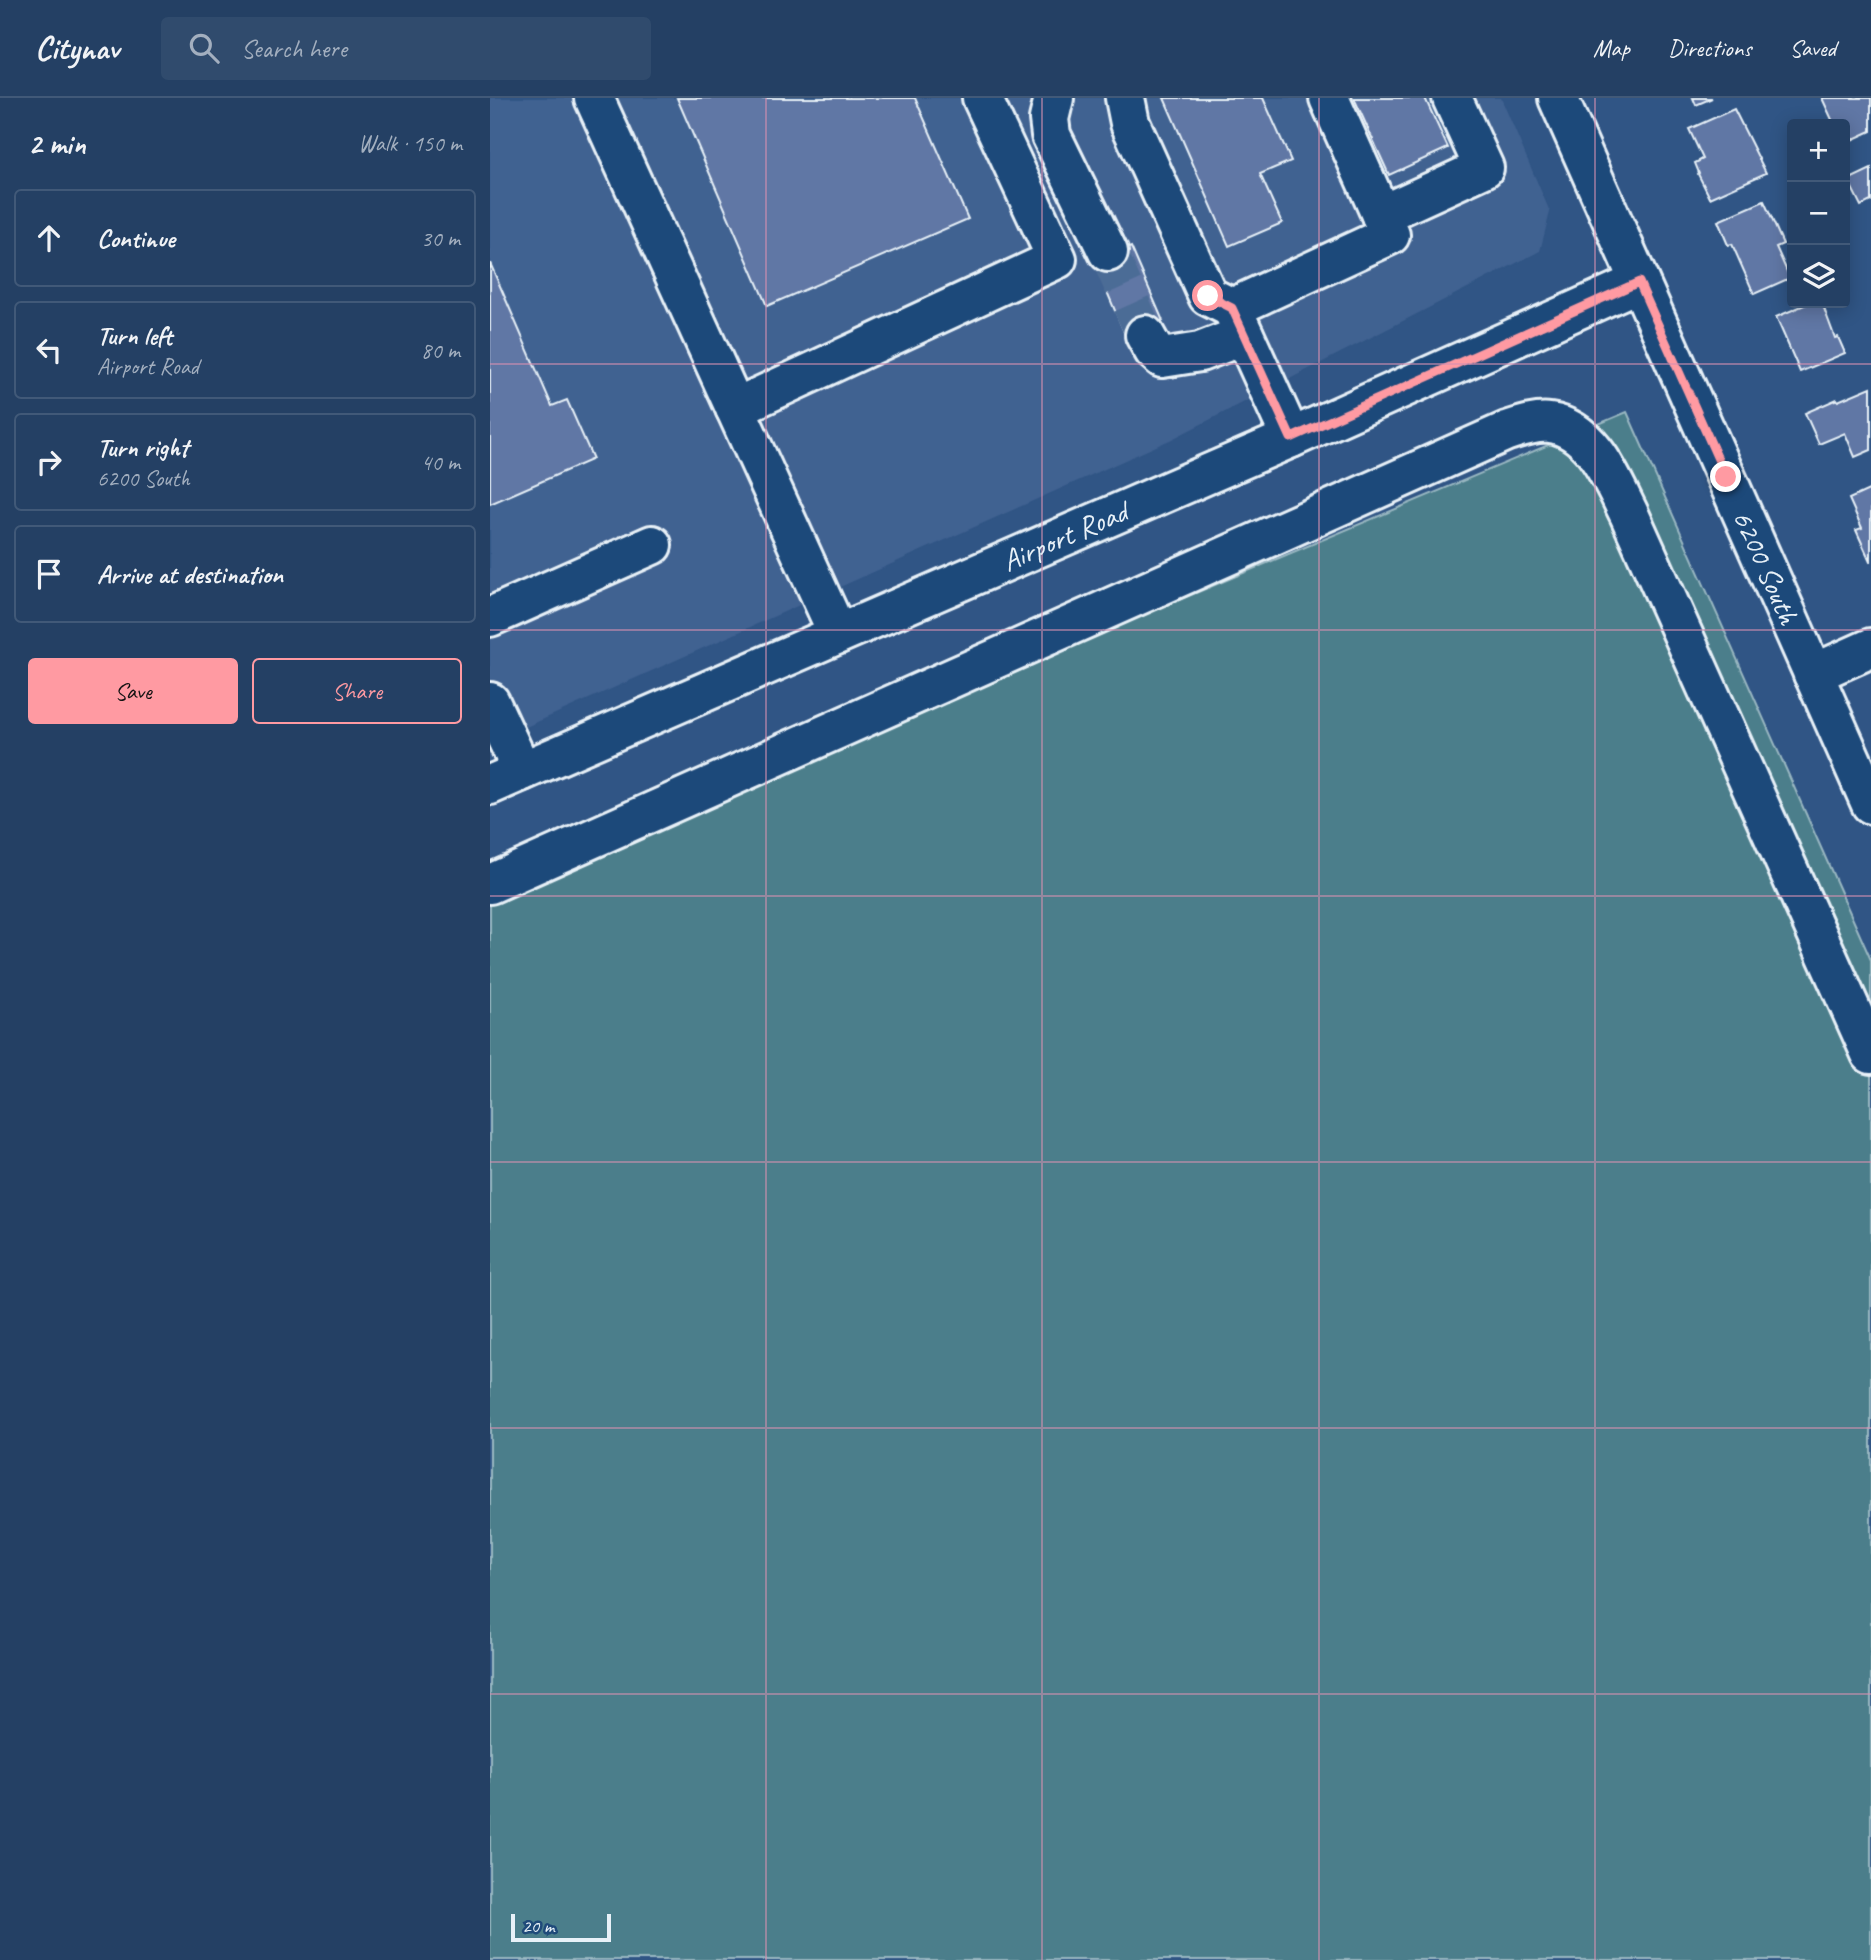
<!DOCTYPE html>
<meta charset="utf-8">
<style>
:root{--surface:#244064;--page:#304b6d;--text:#f1f3f6;--muted:#a3afbf;--line:#415978;--accent:#ff9aa2}
body{margin:0;font-family:Caveat,sans-serif;background:var(--page);color:var(--text)}
.controls{position:absolute;right:21px;top:21px;display:grid;overflow:hidden;border-radius:7px;box-shadow:0 4px 18px #0003}
.controls button{width:63px;height:63px;display:grid;place-items:center;padding:0;border:0;border-bottom:2px solid var(--line);background:var(--surface);color:var(--text);font:35px sans-serif}
.scale{position:absolute;left:21px;bottom:18px;width:100px;box-sizing:border-box;padding-left:7px;border:4px solid #e8f1f8;border-top:0;font-size:19px;line-height:24px;white-space:nowrap;color:#e8f1f8;-webkit-text-stroke:5px #1f4a7a;paint-order:stroke}
.stop{position:absolute;width:21px;height:21px;margin:-16px;border:5px solid #ff9aa2;border-radius:50%;background:#fff}
.stop.end{background:#ff9aa2;border-color:#fff;box-shadow:0 2px 7px #0008}
.list{margin:0;padding:0;list-style:none}
h2{display:flex;justify-content:space-between;align-items:center;height:91px;margin:0;padding:0 28px;font-size:30px}
h2 small{font-size:23px;font-weight:400;color:var(--muted)}
.list li{display:grid;grid-template-columns:46px 1fr auto;gap:21px;align-items:center;box-sizing:border-box;height:98px;margin:0 14px 14px;padding:0 14px;border:2px solid var(--line);border-radius:7px}
.list b{display:block;font-size:26px;white-space:nowrap}
.list p{margin:0;font-size:23px;white-space:nowrap;color:var(--muted)}
.list em{font-size:23px;font-style:normal;color:var(--muted)}
.actions{display:flex;gap:14px;padding:21px 28px}
.actions a{flex:1;padding:16px 0;border:2px solid var(--accent);border-radius:7px;text-align:center;font-size:24px;color:var(--accent)}
.actions .main{background:var(--accent);color:#111}
.icon{flex:none;width:38px;height:38px;fill:none;stroke:currentColor;stroke-width:2;stroke-linecap:round;stroke-linejoin:round}
.map{position:relative;flex:none;width:1381px;height:1862px;overflow:hidden}
header{display:flex;align-items:center;gap:42px;box-sizing:border-box;height:98px;padding:0 35px;background:var(--surface);border-bottom:2px solid var(--line)}
header strong{font-size:33px}
nav{display:flex;gap:38px;margin-inline-start:auto;font-size:24px}
.search{width:490px;height:63px;background:var(--page);display:flex;align-items:center;gap:18px;box-sizing:border-box;padding:0 24px;border-radius:7px;color:var(--muted);font-size:26px}
main{display:flex}
aside{flex:1;background:var(--surface)}
.map>svg:first-child{display:block}
</style>
<header>
<strong>Citynav</strong>
<div class="search"><svg class="icon" aria-label="search" viewBox="0 0 24 24"><circle cx="10" cy="10" r="6"/><path d="M15 15l6 6"/></svg>Search here</div>
<nav><a>Map</a><a>Directions</a><a>Saved</a></nav>
</header>
<main>
<aside>
<h2>2 min<small>Walk · 150 m</small></h2>
<ul class="list">
<li><svg class="icon" aria-label="ahead" viewBox="0 0 24 24"><path d="M12 20V5M6 11l6-6 6 6"/></svg><div><b>Continue</b></div><em>30 m</em></li>
<li><svg class="icon" aria-label="left" viewBox="0 0 24 24"><path d="M17 20v-9H6M10 6l-5 5 5 5"/></svg><div><b>Turn left</b><p>Airport Road</p></div><em>80 m</em></li>
<li><svg class="icon" aria-label="right" viewBox="0 0 24 24"><path d="M7 20v-9h11M14 6l5 5-5 5"/></svg><div><b>Turn right</b><p>6200 South</p></div><em>40 m</em></li>
<li><svg class="icon" aria-label="arrive" viewBox="0 0 24 24"><path d="M6 21V4h12l-3 4 3 4H6"/></svg><div><b>Arrive at destination</b></div></li>
</ul>
<div class="actions"><a class="main">Save</a><a>Share</a></div>
</aside>
<div class="map">
<svg width="1381" height="1862" viewBox="0 0 1381 1862">
<rect width="100%" height="100%" fill="#305585"/>
<filter id="ink" filterUnits="userSpaceOnUse"><feTurbulence type="fractalNoise" baseFrequency=".0143" numOctaves="2"/><feDisplacementMap in="SourceGraphic" scale="14" xChannelSelector="R" yChannelSelector="G"/><feConvolveMatrix kernelMatrix="1 2 1 2 8 2 1 2 1" color-interpolation-filters="sRGB"/></filter>
<g filter="url(#ink)">
<!-- built -->
<path fill="#416291" d="M0,0H1011L1060,114L1050,153L682,341L0,645Z"/>
<!-- green -->
<path fill="#4c7e8b" stroke="#9ab8c2" stroke-width="2" d="M1137,314L1381,862V1862H0V791Z"/>
<!-- building -->
<g fill="#6077a5" stroke="#e8f1f8" stroke-width="2">
<path d="M187,0H425L478,121L277,208Z"/>
<path d="M674,0H773L801,63L770,76L792,125L739,148Z"/>
<path d="M864,0H935L958,50L899,77Z"/>
<path d="M1203,0H1222L1206,7Z"/>
<path d="M1332,0H1381V33L1355,45V26H1344Z"/>
<path d="M1244,11L1276,75L1220,100L1208,76L1209,75L1205,65L1213,61L1199,31Z"/>
<path d="M1381,71V103L1371,108L1358,82Z"/>
<path d="M1274,103L1293,146L1286,149L1300,180L1264,196L1242,146L1238,147L1228,123Z"/>
<path d="M641,149L673,223L636,239L605,165Z"/>
<path d="M0,165L62,308L77,302L103,361L0,406Z"/>
<path d="M1319,205H1332L1345,240L1348,239L1355,255L1310,274L1286,219Z"/>
<path d="M1381,289V352L1365,359L1355,335L1329,346L1315,315L1347,301L1348,303Z"/>
<path d="M1381,391V463H1380L1366,432L1372,430L1359,401Z"/>
</g>
<g fill="none" stroke-linecap="round" stroke-linejoin="round">
<!-- minor-tunnel -->
<path stroke="#4c6c96" stroke-width="38" stroke-dasharray="38 19" stroke-linecap="butt" d="M618,154L655,237"/>
<defs>
<g id="minor">
<path d="M104,0L348,536"/>
<path d="M564,0L559,21L561,37L618,154"/>
<path d="M635,0L640,25L718,198L742,210"/>
<path d="M891,117L994,70L962,0"/>
<path d="M655,237L664,253L672,260L710,254L754,237"/>
<path d="M245,310L567,161L492,0"/>
<path d="M801,340L742,210L900,137L839,0"/>
<path d="M0,519L162,447"/>
<path d="M1323,576L1381,550"/>
<path d="M0,604L32,673"/>
<path id="s1" d="M0,687L801,340L1149,184"/>
<path d="M0,786L1017,333C1030,329 1046,323 1060,325C1103,331 1122,382 1139,416L1381,956"/>
</g>
<g id="major">
<path id="s2" d="M1068,0L1381,706"/>
</g>
</defs>
<!-- minor casing -->
<use href="#minor" stroke="#e8f1f8" stroke-width="44"/>
<!-- major casing -->
<use href="#major" stroke="#e8f1f8" stroke-width="44"/>
<!-- minor -->
<use href="#minor" stroke="#1f4a7a" stroke-width="38"/>
<!-- major -->
<use href="#major" stroke="#1f4a7a" stroke-width="38"/>
</g>
</g>
<g fill="none" stroke-linecap="round" stroke-linejoin="round" filter="url(#ink)">
<!-- route -->
<path stroke="#ff9aa2" stroke-width="9" d="M718,198L742,210L801,340L1149,184L1236,379"/>
</g>
<!-- grid -->
<path fill="none" stroke="#d78fb1" stroke-width="2" stroke-opacity="0.55" d="M276,0V1862M552,0V1862M829,0V1862M1105,0V1862M0,266H1381M0,532H1381M0,798H1381M0,1064H1381M0,1330H1381M0,1596H1381"/>
<g text-anchor="middle" dominant-baseline="central" stroke-width="7" stroke-linejoin="round" paint-order="stroke">
<!-- street labels -->
<g font-size="30" fill="#e8f1f8" stroke="#1f4a7a">
<text stroke="none"><textPath href="#s1" startOffset="626">Airport Road</textPath></text>
<text stroke="none"><textPath href="#s2" startOffset="513">6200 South</textPath></text>
</g>
</g>
</svg>
<div class="controls">
<button>+</button>
<button>−</button>
<button><svg class="icon" aria-label="layers" viewBox="0 0 24 24"><path d="M12 4l9 5-9 5-9-5zM3 14l9 5 9-5"/></svg></button>
</div>
<div class="scale">20 m</div>
<div class="stop" style="left:718px;top:198px"></div>
<div class="stop end" style="left:1236px;top:379px"></div>
</div>
</main>
